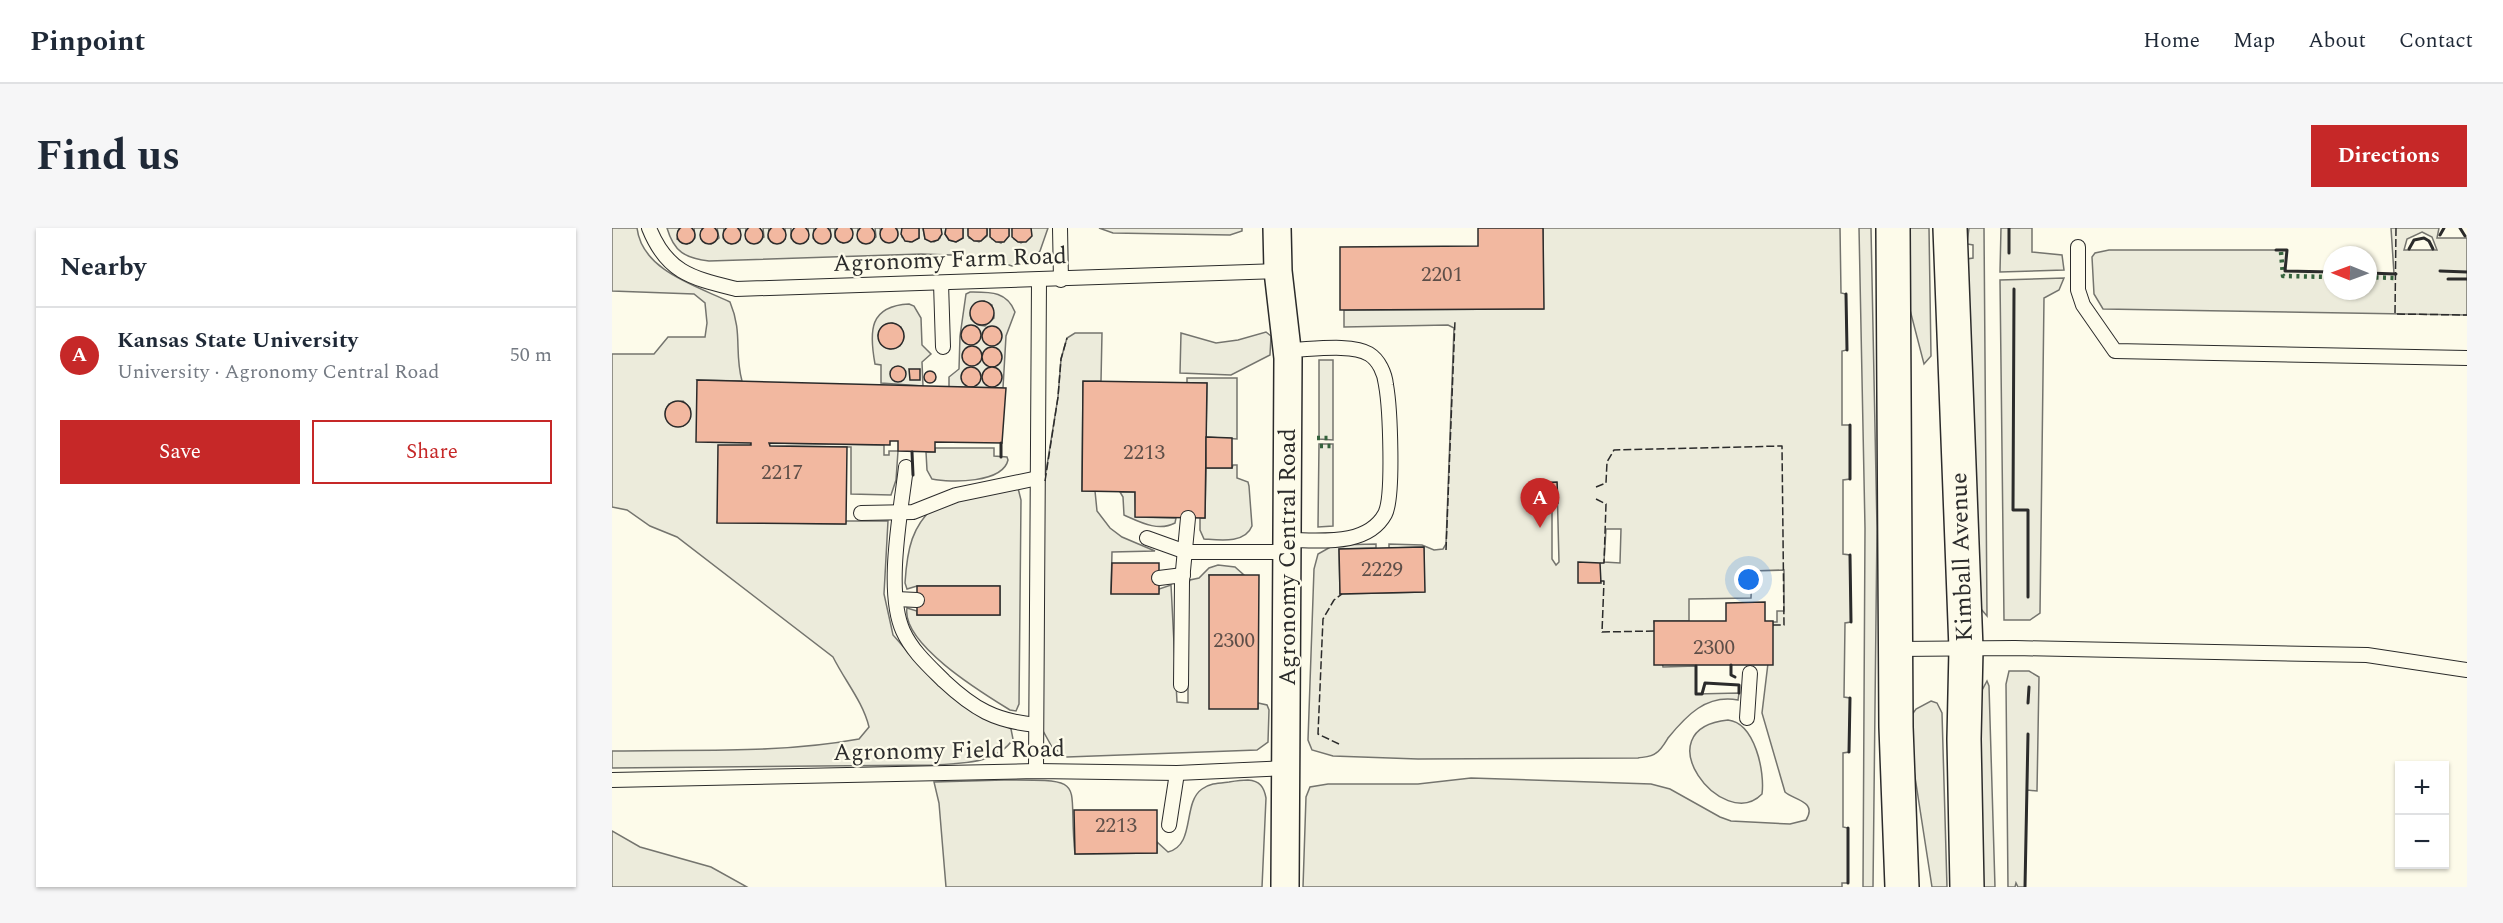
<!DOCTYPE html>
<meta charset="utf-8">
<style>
:root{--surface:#fff;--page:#f6f6f7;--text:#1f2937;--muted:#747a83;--line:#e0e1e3;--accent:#c62828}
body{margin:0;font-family:Spectral,serif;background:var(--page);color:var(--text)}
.controls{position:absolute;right:18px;bottom:18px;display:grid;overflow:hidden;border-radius:0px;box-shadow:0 2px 4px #0004}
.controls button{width:54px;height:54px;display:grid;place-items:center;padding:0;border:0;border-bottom:2px solid var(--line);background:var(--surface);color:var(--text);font:30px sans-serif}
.compass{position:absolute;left:1711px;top:18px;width:54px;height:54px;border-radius:50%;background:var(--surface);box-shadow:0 2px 4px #0004;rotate:271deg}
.you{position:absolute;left:1137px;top:352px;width:21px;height:21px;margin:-15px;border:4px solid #fff;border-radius:50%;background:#1a73e8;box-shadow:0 0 0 9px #1a73e833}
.badge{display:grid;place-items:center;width:39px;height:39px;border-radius:50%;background:var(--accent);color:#fff;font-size:20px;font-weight:700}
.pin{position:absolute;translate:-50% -50px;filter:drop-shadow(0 2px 3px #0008)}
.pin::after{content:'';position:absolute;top:32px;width:21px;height:18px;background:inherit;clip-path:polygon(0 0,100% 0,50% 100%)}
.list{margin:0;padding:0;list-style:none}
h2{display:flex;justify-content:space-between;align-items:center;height:78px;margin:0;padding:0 24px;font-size:26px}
h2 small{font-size:20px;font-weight:400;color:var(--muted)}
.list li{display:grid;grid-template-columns:39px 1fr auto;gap:18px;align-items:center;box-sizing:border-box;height:96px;padding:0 24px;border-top:2px solid var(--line)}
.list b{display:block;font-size:22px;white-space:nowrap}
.list p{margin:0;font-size:20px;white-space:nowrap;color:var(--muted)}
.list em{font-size:20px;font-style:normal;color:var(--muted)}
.actions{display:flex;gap:12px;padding:18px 24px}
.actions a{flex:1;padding:14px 0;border:2px solid var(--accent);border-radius:0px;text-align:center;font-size:21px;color:var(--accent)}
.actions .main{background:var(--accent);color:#fff}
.map{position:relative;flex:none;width:1855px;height:659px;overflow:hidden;border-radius:0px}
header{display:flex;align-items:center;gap:36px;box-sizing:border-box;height:84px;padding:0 30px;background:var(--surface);border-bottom:2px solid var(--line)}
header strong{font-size:28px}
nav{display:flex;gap:33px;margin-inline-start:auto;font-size:21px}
.intro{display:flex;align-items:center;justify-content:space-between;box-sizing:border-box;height:144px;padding:0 36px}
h1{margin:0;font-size:42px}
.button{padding:15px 27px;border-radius:0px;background:var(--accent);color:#fff;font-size:21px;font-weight:700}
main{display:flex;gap:36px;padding:0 36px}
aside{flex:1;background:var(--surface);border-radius:0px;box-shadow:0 2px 4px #0004}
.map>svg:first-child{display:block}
</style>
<header>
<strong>Pinpoint</strong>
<nav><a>Home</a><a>Map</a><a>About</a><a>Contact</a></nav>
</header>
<div class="intro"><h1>Find us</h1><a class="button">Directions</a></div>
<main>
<aside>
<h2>Nearby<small></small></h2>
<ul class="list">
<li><span class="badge">A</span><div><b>Kansas State University</b><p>University · Agronomy Central Road</p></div><em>50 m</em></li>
</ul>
<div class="actions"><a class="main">Save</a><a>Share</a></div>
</aside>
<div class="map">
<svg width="1855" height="659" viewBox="0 0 1855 659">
<rect width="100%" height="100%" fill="#fdfbea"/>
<!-- green -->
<g fill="#ecebdb" stroke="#74746e" stroke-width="1.5" fill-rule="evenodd">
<path d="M0,0H25C30,43 85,58 118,74C131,105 122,124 130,153L85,152L139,215L105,294L233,296L234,293H276L272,366L281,407L310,440L399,501L401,511C385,536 349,535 323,537L0,540V523C82,521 165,526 247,511L257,499C251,474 233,453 221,429L65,309L38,298L15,282L0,279V126H42L56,109H93L95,95L93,75L82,66L0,63ZM71,173L78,180V190L71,198H62C52,192 51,184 57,176Z"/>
<path d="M55,0H67L65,11L75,16L83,10L82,0H90L89,10L99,16L107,10L105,0H112L111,10L119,16L128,12V0H134V10L142,15L152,9L151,0H157L156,10L164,15L173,11V0H179V10L187,15L196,11V0H202L201,10L211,15L219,9L218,0H223V9L231,15L240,10V0H246L247,11L256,15L264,9L263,0H268L270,11L278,14L286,8L285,0H290V9L298,14L307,10V0H311L313,11L322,14L328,10L329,0H334L333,6L337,12L344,14L351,10V0H356L357,10L367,14L375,8V0H378L380,11L389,15L397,8V0H400L402,11L409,15L418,10L419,0H436L428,23L410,36L400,38L368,28L309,26L97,33C73,30 62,24 55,0Z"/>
<path d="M487,0H630V3L618,7L501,5Z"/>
<path d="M931,0H1228L1229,65L1234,66L1235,122L1230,123V197H1238V251L1231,252V326L1238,327L1239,394L1233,395L1232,469L1238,470L1237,524L1231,525V599L1236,600V655H1230V659H691L694,569L698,559L716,556H806L859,550L1039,556L1058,561L1108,589L1119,593L1178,596L1194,592C1206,573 1181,572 1173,564L1150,485L1161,394H1165V383H1172V342L1140,343L1139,370L1077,371V393H1042L1051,439L1084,438V466L1127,465L1126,472C1094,466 1074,488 1056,510C1053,515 1049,522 1044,525C1040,529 1031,529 1026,530L806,531L721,528L700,522L696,512L702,341L706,326L722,317L764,316V320L727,321L728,366L812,364V319L777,320V316L810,317L822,322L831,321L834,316L842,100L836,97L732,99V82L931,81ZM919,255H945L947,334L944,337L940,331V275H920ZM994,301H1009L1008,335L992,334Z"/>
<path d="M1247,0H1259L1265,300L1261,659H1251L1253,300Z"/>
<path d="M1293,0H1317L1319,128L1312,136L1298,82Z"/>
<path d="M1357,0H1372L1375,388L1369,381L1355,31L1361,30V17L1355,16Z"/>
<path d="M1389,0H1420V24L1450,27L1452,42L1388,44Z"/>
<path d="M1779,0H1827L1825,10H1855V87L1491,81L1482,66L1480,29L1483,25L1497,22H1675L1673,43L1720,44V63H1756V45L1782,46ZM1810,4L1820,9L1825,22H1792L1795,11Z"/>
<path d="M1452,50L1447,62L1432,70L1428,385L1418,392H1392L1388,52Z"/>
<path d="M358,64C378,64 395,63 403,84L394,108L391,160L337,159V149L347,141L348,108L354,66ZM372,73L380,77L382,90L373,98L366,97L359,91C357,81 361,74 372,73Z"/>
<path d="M297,76L302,78L309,90L310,117L319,126L310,134L311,158L269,155V137L263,136C257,103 257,78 297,76ZM280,95L289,99L292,109L288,118L278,121L269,116L266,107L271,98Z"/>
<path d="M654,104L659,108L658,127L619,147L568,145L569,105L604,115L626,112Z"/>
<path d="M463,105H490L489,153L471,154L470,263H483L485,283L498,300L510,309L543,323L500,324L499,365L546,366L547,361L559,357L565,474L576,475V357L578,352L587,350L597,340L606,337L623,339L632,347H597L646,481V475L655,477L657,482L656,514L645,522L455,529L440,519L430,501L431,262L446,169L449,131L455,110Z"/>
<path d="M707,132H721V212L707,211Z"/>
<path d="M575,150H625V211L594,209L595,155H575Z"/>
<path d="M157,215L272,217V227H277V223H286L284,252L279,267L239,266V219L158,218Z"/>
<path d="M707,216H721V298L706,299Z"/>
<path d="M323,220H382V228L395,229L396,232C391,255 339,255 320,251L315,242L314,224H323Z"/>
<path d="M621,237H625V250L636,254L637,258L640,298C633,316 607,312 592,311L588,302V290H593L594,240H620Z"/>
<path d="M406,260L409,272L407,476L404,483L398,482C372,466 289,416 295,380L305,383V387H388V358H305L295,361L293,355C295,323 299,296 327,275Z"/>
<path d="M508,264H523L524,289L564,290L563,295C546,304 528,294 512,287L511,269Z"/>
<path d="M1397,443H1417L1427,449L1425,563L1415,562L1413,659H1406L1404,655L1403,659H1396L1394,456Z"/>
<path d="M1375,453L1377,458L1383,659H1369L1368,466Z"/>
<path d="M1319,473L1325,475L1330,485L1335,659H1320L1301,536L1299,488L1304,481Z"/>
<path d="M1116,492C1143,495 1153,544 1150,566C1111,606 1030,501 1116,492Z"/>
<path d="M392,552C479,552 455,551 463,626L545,625V614L556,624C584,617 570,575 590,561C598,555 608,555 617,554C623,553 630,552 636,552C648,553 652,559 654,570L650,659H334L327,575L322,554Z"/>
<path d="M0,603L28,619L99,639L135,659H0Z"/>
</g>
<!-- building -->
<g fill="#f2b8a0" stroke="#2b2b2b" stroke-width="1.5">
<circle cx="232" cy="6" r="9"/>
<circle cx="277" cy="6" r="9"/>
<circle cx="74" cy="7" r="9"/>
<circle cx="97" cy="7" r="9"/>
<circle cx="120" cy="7" r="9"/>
<circle cx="142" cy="7" r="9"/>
<circle cx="188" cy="7" r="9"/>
<circle cx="165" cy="7" r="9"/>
<circle cx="210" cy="7" r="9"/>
<circle cx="254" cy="7" r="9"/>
<path d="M290,0H307V10L300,14L293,13L289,6Z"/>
<path d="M329,0L330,6L326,12L319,14L313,11L311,0Z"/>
<path d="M351,0V10L344,14L337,12L333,6L334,0Z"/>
<path d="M356,0H375V7L369,13H362L356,8Z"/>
<path d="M397,0V8L392,14H384L378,9V0Z"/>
<path d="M419,0L420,8L414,14H406L400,9V0Z"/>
<path d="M866,0H931L932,81L728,82V19L866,18Z"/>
<circle cx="370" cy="85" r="12"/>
<circle cx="279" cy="108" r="13"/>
<circle cx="359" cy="107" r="10"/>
<circle cx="380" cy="108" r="10"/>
<circle cx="360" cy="128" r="10"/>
<circle cx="380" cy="129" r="10"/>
<circle cx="286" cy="146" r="8"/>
<circle cx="359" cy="149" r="10"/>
<circle cx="380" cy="149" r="10"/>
<path d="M297,141H308V152H298Z"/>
<circle cx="318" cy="149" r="6"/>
<path d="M85,152L394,160L390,215L323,214V224L286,223V213H278V217L157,215L158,218L235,219L234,296L105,295L106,217H139V215L84,214Z"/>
<path d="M471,153L595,155L593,290L523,289V264L470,263Z"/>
<circle cx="66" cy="186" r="13"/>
<path d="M594,209L620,210V240H594Z"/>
<path d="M945,254L946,275H920L919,255Z"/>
<path d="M812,319L813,364L728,366L727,321Z"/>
<path d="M966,334L988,335L989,355H966Z"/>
<path d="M500,335H547V366H499Z"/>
<path d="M597,347H647L646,481H597Z"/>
<rect x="305" y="358" width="83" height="29"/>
<path d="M1153,374V393H1161V437H1042V393H1114V375Z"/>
<path d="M462,582H545V625L463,626Z"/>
</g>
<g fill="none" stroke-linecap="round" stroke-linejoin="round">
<defs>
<g id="service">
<path d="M37,0C55,45 80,50 124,61L666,43"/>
<path d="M448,0L449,52"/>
<path d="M1466,19V62L1471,77L1503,123L1855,130"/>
<path d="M329,55L331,119"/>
<path d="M675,122C696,122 740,115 757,126C767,132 773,146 774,157C778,179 782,269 773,286C755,319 707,312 675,312"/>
<path d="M294,239C289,283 273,363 291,403C300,423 317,438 332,453C362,481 383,493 424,497"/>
<path d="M249,285L301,284L344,267L426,250"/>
<path d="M535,310L574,324H675"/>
<path d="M547,350L571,347"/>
<path d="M284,371L305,372"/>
<path d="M1284,421L1403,420L1755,427L1855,442"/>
<path d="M569,457L570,353L576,290"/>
<path d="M1135,490L1138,445"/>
<path d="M424,543L427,52"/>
<path d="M0,552L424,543L565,545L675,540"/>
<path d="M557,597L565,545"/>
</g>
<path id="minor" d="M665,0L666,43L676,130L673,659"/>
<g id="secondary">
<path d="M1281,0L1284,499L1290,659"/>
<path d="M1338,0L1354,421L1352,511L1355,659"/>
</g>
</defs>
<!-- service casing -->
<use href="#service" stroke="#2b2b2b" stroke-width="16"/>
<!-- minor casing -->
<use href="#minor" stroke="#2b2b2b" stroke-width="30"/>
<!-- secondary casing -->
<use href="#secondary" stroke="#2b2b2b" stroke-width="36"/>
<!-- service -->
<use href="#service" stroke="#fdfbea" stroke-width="14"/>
<!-- minor -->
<use href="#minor" stroke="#fdfbea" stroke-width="27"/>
<!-- secondary -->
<use href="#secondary" stroke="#fdfbea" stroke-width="33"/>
<!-- hedge -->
<g stroke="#34623c" stroke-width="4.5" stroke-dasharray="3 4.5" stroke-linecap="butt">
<path d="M1669,24L1671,48L1720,49"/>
<path d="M1756,49L1783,50"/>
<path d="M705,210H716"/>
<path d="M708,218H719"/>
</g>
<!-- fence -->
<g stroke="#2b2b2b" stroke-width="1.5" stroke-dasharray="8 3" stroke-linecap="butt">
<path d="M1784,0L1783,86L1855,87"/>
<path d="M433,253L446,169L449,131L455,110"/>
<path d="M984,259L994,255L995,234L1002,222L1170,218L1172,397H1161"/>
<path d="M984,271L994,276L992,335H988"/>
<path d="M834,322L843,92"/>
<path d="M988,353H992L990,404L1042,403"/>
<path d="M727,516L706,506L711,391L722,372L730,366"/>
</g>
<!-- wall -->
<g stroke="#2b2b2b" stroke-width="3">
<path d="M1397,0V25"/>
<path d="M1848,0L1853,8"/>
<path d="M1828,7L1832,0"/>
<path d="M1797,21L1802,12L1812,10L1817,13L1821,21"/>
<path d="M1664,22H1675L1673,43L1720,44"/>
<path d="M1828,43L1855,44"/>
<path d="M1756,45L1784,46"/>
<path d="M1836,51H1855"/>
<path d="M1402,61L1401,282H1416V369"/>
<path d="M1234,66L1235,122"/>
<path d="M1238,197V251"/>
<path d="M300,224L301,247"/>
<path d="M389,229V215"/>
<path d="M1238,327L1239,394"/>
<path d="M1119,437V447L1123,449"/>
<path d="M1084,438V466H1090L1093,455L1127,457V465"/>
<path d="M1416,475L1417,459"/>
<path d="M1237,524L1238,470"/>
<path d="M1236,655V600"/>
<path d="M1413,659L1416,506"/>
</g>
</g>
<g text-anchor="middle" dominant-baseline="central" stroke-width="4.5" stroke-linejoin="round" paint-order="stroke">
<!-- number labels -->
<g font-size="21" fill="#5d4e48">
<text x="830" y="47">2201</text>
<text x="532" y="225">2213</text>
<text x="170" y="245">2217</text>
<text x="770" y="342">2229</text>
<text x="622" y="413">2300</text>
<text x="1102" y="420">2300</text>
<text x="504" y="598">2213</text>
</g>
<!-- street labels -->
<g font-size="24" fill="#2b2b2b" stroke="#fdfbea">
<text transform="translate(338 32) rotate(-2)">Agronomy Farm Road</text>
<text transform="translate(676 329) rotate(-90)">Agronomy Central Road</text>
<text transform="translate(1350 329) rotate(-92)">Kimball Avenue</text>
<text transform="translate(337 523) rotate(-1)">Agronomy Field Road</text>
</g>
</g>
</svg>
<div class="controls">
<button>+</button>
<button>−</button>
</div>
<svg class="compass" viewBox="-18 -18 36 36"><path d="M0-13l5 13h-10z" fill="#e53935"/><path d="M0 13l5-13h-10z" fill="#747a83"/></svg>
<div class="you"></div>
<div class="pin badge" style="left:928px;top:300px">A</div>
</div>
</main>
